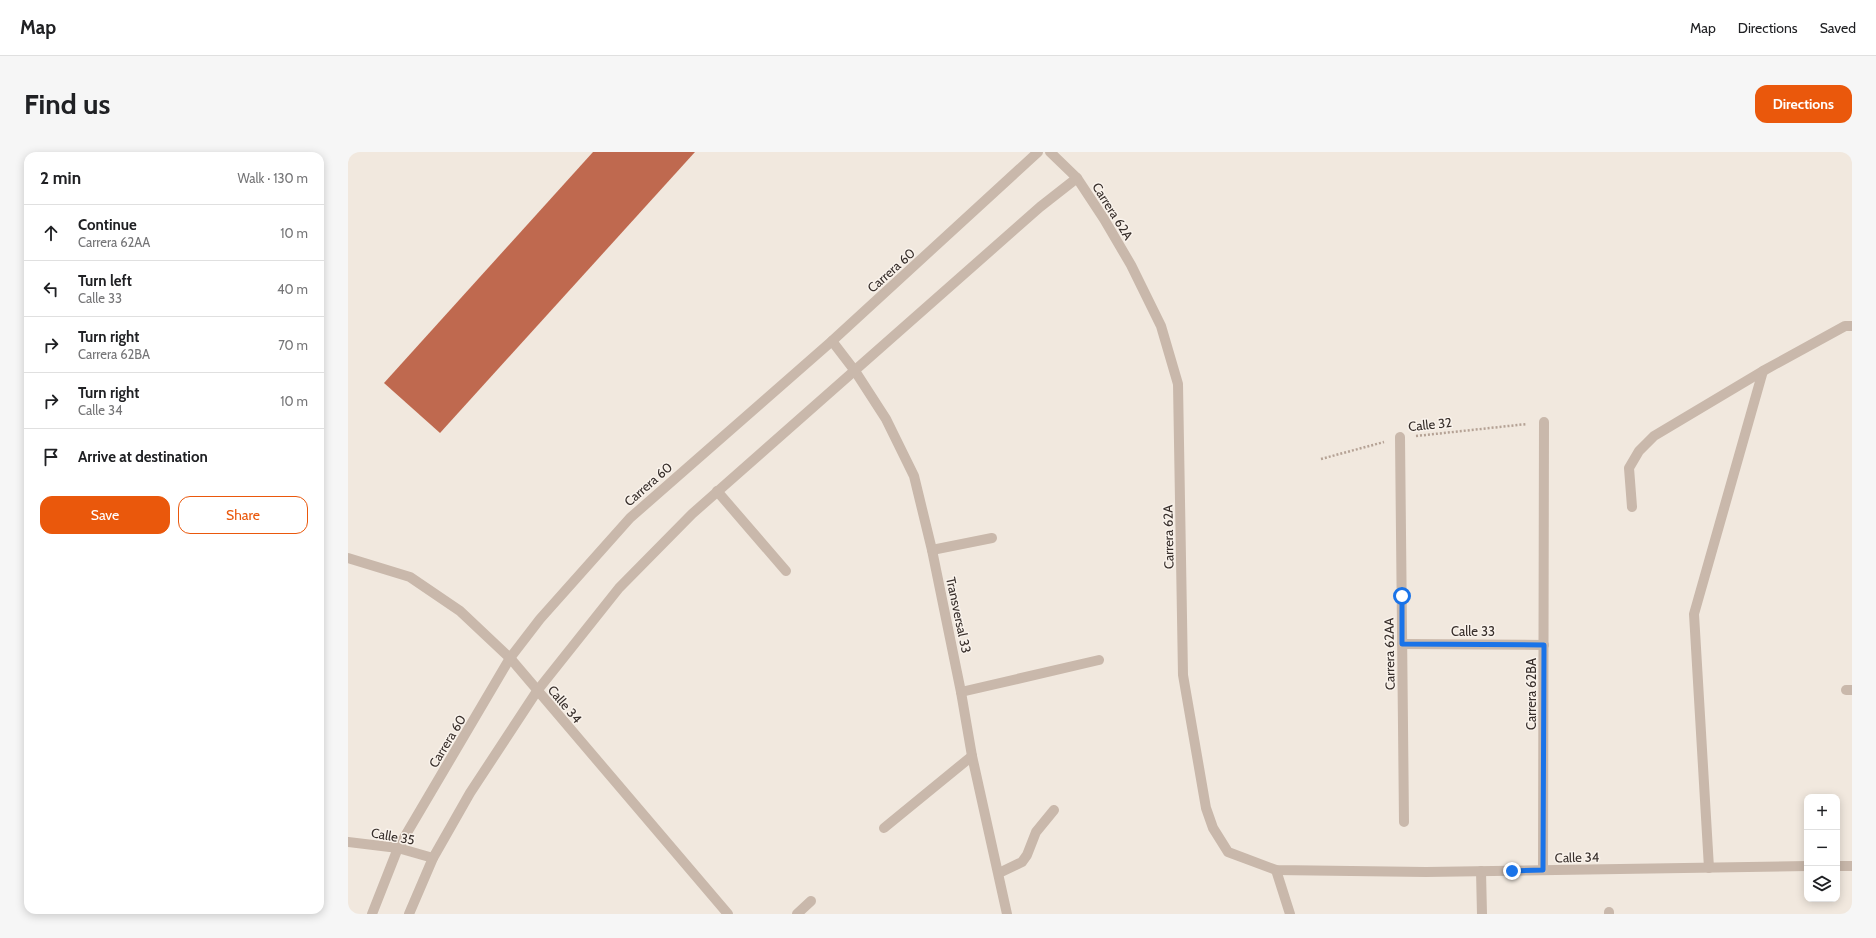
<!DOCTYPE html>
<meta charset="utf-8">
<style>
:root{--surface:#fff;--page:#f6f6f6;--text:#202124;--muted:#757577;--line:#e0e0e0;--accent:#ea580c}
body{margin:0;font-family:Cabin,sans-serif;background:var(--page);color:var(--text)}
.controls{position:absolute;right:12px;bottom:12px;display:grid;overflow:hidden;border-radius:8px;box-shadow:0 2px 10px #0003}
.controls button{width:36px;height:36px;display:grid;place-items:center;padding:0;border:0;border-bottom:1px solid var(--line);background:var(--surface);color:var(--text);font:20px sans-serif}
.stop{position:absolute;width:12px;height:12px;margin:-9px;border:3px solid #1a73e8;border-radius:50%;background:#fff}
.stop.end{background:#1a73e8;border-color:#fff;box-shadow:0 1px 4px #0008}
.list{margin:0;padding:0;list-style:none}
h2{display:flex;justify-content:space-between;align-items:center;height:52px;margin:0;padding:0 16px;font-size:17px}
h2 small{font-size:13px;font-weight:400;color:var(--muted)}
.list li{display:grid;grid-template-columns:26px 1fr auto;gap:12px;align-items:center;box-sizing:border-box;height:56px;padding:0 16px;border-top:1px solid var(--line)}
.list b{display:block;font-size:15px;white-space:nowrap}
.list p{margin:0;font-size:13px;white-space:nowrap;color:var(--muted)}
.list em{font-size:13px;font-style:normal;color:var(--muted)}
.actions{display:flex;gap:8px;padding:12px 16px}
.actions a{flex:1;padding:9px 0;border:1px solid var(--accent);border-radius:12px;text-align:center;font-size:14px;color:var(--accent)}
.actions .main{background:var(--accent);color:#fff}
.icon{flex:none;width:22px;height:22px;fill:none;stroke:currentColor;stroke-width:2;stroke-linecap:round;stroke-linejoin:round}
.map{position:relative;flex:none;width:1504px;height:762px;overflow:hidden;border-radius:12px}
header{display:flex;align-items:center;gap:24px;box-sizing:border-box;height:56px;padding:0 20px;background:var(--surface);border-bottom:1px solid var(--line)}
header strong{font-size:19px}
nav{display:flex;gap:22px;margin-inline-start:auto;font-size:14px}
.intro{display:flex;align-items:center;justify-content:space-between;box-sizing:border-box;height:96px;padding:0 24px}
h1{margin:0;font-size:28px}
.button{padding:10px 18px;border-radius:12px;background:var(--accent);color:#fff;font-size:14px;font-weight:700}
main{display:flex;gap:24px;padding:0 24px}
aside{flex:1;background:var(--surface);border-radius:12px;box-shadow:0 2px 10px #0003}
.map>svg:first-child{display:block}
</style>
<header>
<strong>Map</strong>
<nav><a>Map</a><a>Directions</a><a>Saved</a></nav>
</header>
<div class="intro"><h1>Find us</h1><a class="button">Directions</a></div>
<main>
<aside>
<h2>2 min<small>Walk · 130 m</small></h2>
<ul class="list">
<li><svg class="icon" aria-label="ahead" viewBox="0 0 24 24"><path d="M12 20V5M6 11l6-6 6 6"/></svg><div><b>Continue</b><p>Carrera 62AA</p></div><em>10 m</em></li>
<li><svg class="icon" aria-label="left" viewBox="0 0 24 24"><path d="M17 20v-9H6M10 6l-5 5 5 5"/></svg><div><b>Turn left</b><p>Calle 33</p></div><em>40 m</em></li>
<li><svg class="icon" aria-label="right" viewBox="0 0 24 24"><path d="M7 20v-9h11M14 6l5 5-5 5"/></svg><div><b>Turn right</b><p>Carrera 62BA</p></div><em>70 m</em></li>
<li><svg class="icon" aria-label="right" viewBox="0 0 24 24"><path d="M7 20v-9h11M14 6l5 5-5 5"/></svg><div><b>Turn right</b><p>Calle 34</p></div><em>10 m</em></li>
<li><svg class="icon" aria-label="arrive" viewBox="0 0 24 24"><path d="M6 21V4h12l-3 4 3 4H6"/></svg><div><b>Arrive at destination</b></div></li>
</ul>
<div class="actions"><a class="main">Save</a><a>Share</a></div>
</aside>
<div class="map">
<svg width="1504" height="762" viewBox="0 0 1504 762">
<rect width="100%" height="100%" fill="#f1e8de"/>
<!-- building -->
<path fill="#bf694f" d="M245,0H347L92,281L36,231Z"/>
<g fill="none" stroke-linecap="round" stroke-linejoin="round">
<!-- path -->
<g stroke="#b5a295" stroke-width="2.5" stroke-dasharray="2 2" stroke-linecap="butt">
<path d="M1068,284L1179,272"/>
<path d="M973,307L1036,290"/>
</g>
<!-- service -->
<g stroke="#c9b8ab" stroke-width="10">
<path d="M1284,355L1281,316L1291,299L1306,284L1415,219L1497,174H1504"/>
<path d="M584,398L644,386"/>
<path d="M1498,538H1504"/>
<path d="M536,676L624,604"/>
<path d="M1361,716L1346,462L1415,219"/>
<path d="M651,721L674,710L679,703L688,680L706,658"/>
<path d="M449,762L463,749"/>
</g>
<!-- minor -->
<g stroke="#c9b8ab" stroke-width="10">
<path d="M484,189L507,219L538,267L566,324L584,398L613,540L624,604L659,762"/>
<path d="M1052,285L1056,670"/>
<path d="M369,339L438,419"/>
<path d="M0,406L62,425L112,459L162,506L380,762"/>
<path d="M1054,492L1196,493"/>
<path d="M613,540L751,508"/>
<path d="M0,690L50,696L85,706"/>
<path d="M1195,718L1196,270"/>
<path d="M1133,719L1134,762"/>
<path d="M1261,760V762"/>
<path d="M24,762L50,696L162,506L192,467L282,366L484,189L690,0"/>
<path d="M61,762L85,706L122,641L189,539L271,436L344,362L692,55L729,26"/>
</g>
<!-- tertiary -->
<g stroke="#c9b8ab" stroke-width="10">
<path d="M702,0L729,26L756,67L783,113L813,174L830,232L835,523L858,656L865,676L880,700L928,718L1078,720L1459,714"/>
<path d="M1489,714H1504"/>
<path d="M928,718L942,762"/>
</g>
</g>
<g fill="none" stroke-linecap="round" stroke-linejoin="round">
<!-- route -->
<path stroke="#1a73e8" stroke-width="5" d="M1054,444V492L1196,493L1195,718L1164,719"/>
</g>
<g text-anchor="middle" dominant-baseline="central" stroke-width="3" stroke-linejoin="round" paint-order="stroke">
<!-- street labels -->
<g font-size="13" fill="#372e2a" stroke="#f9f2eb">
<text transform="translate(765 59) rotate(58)">Carrera 62A</text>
<text transform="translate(543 118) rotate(-42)">Carrera 60</text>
<text transform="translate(1082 272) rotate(-6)">Calle 32</text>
<text transform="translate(300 332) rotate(-41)">Carrera 60</text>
<text transform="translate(820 385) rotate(-91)">Carrera 62A</text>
<text transform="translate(611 463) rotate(78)">Transversal 33</text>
<text x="1125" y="479">Calle 33</text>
<text transform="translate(1041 502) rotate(-91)">Carrera 62AA</text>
<text transform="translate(1183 542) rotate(-90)">Carrera 62BA</text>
<text transform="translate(217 552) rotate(50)">Calle 34</text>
<text transform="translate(99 589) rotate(-59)">Carrera 60</text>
<text transform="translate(45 684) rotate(10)">Calle 35</text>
<text transform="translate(1229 705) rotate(-1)">Calle 34</text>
</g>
</g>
</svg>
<div class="controls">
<button>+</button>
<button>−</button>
<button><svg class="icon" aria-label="layers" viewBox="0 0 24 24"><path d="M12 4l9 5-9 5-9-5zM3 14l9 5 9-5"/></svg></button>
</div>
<div class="stop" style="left:1054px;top:444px"></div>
<div class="stop end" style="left:1164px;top:719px"></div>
</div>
</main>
